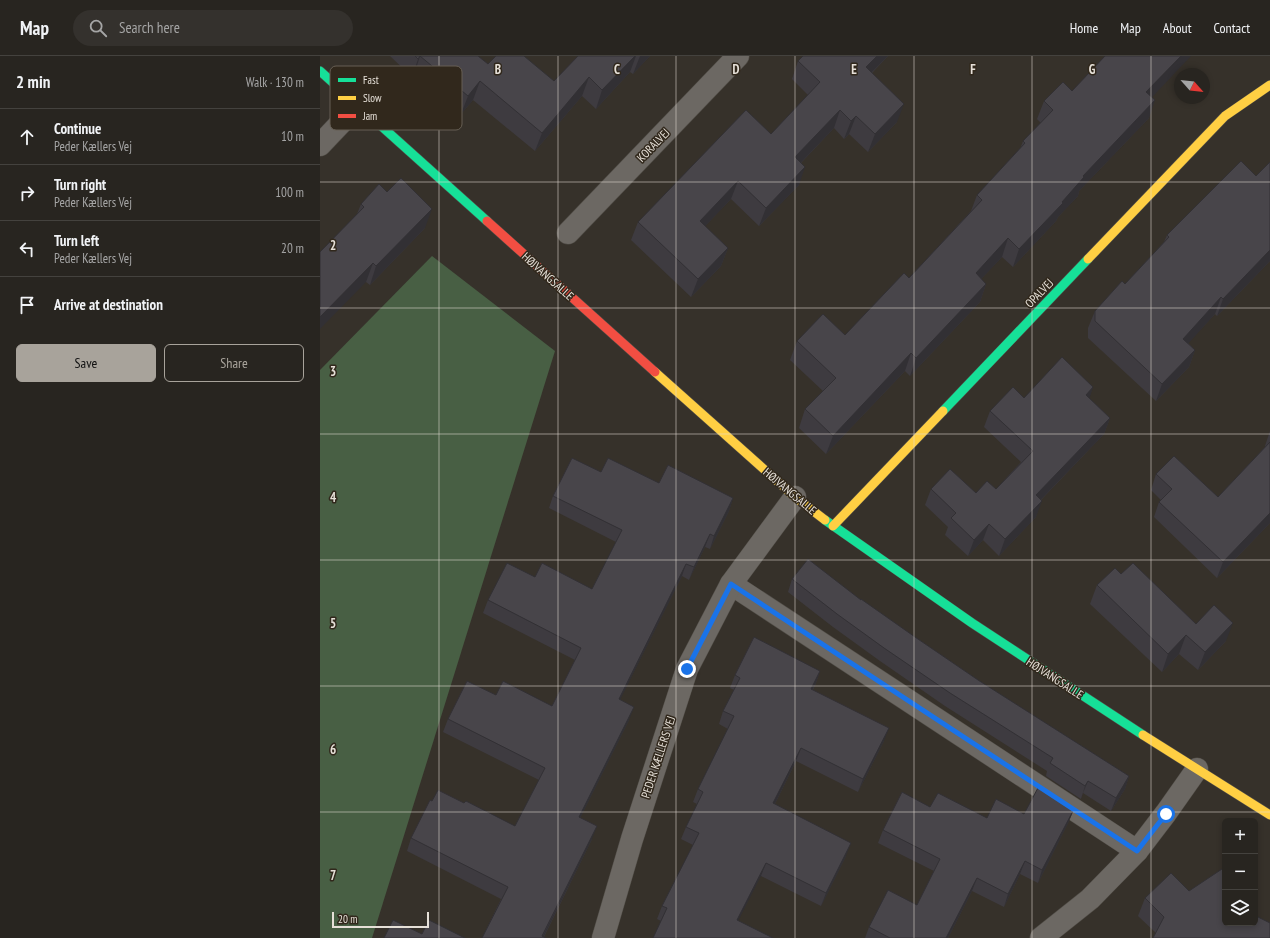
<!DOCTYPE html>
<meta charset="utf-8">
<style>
:root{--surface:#282520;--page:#34312d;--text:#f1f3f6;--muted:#a5a5a5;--line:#44423e;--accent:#a8a39b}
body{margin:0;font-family:"PT Sans Narrow",sans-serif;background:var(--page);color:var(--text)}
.controls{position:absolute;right:12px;bottom:12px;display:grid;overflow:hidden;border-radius:6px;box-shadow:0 2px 6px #0003}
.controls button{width:36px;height:36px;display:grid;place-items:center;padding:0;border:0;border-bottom:1px solid var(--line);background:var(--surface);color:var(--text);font:20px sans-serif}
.compass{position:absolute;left:854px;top:12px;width:36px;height:36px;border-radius:50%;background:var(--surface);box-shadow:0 2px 6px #0003;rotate:117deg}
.scale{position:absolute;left:12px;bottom:10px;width:97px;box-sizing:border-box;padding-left:4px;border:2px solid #e6e0d8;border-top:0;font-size:11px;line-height:14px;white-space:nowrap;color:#e6e0d8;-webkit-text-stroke:3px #31281c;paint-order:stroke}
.stop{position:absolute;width:12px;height:12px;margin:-9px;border:3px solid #1a73e8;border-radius:50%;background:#fff}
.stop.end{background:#1a73e8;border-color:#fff;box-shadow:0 1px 4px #0008}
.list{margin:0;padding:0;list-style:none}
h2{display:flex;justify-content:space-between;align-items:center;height:52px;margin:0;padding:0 16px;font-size:17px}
h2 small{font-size:13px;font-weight:400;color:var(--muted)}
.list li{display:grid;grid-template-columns:26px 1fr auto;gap:12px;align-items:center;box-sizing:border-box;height:56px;padding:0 16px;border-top:1px solid var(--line)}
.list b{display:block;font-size:15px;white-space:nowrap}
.list p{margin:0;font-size:13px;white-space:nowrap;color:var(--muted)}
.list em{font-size:13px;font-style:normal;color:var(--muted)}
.actions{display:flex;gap:8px;padding:12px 16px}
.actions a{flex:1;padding:9px 0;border:1px solid var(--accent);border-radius:6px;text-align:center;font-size:14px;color:var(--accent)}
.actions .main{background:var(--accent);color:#111}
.icon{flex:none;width:22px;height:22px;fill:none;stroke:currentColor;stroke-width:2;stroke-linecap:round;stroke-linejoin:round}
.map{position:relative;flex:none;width:950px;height:882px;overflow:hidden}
header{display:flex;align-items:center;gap:24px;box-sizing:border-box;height:56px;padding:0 20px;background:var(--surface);border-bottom:1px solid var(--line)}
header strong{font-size:19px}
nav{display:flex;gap:22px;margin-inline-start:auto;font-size:14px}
.search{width:280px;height:36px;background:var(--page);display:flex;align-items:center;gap:10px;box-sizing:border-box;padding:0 14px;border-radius:22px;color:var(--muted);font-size:15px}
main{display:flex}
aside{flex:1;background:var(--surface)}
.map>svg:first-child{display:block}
</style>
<header>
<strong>Map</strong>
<div class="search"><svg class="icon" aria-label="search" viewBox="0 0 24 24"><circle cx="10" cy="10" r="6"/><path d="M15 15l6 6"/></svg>Search here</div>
<nav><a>Home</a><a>Map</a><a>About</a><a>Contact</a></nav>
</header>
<main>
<aside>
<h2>2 min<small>Walk · 130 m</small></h2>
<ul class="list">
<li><svg class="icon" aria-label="ahead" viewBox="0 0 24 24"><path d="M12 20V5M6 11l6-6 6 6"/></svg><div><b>Continue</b><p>Peder Kællers Vej</p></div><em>10 m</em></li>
<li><svg class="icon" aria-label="right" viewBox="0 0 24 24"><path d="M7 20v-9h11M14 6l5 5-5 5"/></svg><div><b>Turn right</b><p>Peder Kællers Vej</p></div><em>100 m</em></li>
<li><svg class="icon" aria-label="left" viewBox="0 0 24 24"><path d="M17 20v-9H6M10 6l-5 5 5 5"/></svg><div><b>Turn left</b><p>Peder Kællers Vej</p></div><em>20 m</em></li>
<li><svg class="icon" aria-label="arrive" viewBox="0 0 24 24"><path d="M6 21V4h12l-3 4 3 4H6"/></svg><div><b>Arrive at destination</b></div></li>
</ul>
<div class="actions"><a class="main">Save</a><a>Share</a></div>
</aside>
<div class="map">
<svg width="950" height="882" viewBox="0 0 950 882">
<rect width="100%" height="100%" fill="#36312a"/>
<!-- green -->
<path fill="#485f44" d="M112,200L235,295L52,882H0V314Z"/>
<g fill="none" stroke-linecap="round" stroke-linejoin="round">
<defs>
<g id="street">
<path d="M0,89L38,49"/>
<path d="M248,177L418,0"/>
<path d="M411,528L817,795"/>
<path d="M283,882L312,783L367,613L411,528L475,441"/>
<path d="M721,882L770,843L817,795L846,757L877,713"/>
</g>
<g id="fast">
<path d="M0,15L167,165"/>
<path d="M623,355L768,203"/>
<path d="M505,464L652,567L823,679"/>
</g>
<g id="slow">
<path d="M768,203L905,60L950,29"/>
<path d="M335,316L475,441L505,464"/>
<path d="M513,470L623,355"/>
<path d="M823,679L950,759"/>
</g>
<path id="jam" d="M167,165L335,316"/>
</defs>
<!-- street casing -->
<use href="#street" stroke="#514d47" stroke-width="23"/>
<!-- fast casing -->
<use href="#fast" stroke="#514d47" stroke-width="10"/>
<!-- slow casing -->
<use href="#slow" stroke="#514d47" stroke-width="10"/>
<!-- jam casing -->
<use href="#jam" stroke="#514d47" stroke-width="10"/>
<!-- street -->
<use href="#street" stroke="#6c6863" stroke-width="22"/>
<!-- fast -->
<use href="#fast" stroke="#16e098" stroke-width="9"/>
<!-- slow -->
<use href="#slow" stroke="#ffcf43" stroke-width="9"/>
<!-- jam -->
<use href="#jam" stroke="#f24e42" stroke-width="9"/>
</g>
<!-- wall -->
<g fill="#3e3b40">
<path d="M70,0H158L168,8L234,25L258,0H330L313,18L310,16L276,53L262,40L215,95L153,44L141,58L94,19L92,21Z"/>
<path d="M483,0H568L552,17L577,66L548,96L529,78L524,83L514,72L481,107L479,129L439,170L411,143L385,170L408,192L401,210L371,241L311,184L318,166L451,78L488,39L472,23L478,5Z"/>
<path d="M752,35L832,41L829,62L759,135L758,140L738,161L736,165L693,211L682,201L661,223L666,228L660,246L590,320L585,315L506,398L479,372L485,353L503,335L470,304L477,285L525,279L589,222L651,155L657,139L700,93L703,85L721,67L717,63L724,45Z"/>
<path d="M41,148L105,172L50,229L46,226L37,158Z"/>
<path d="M847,179L950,205L897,260L895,258L868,287L875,294L869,311L836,345L768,282V272L775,255L805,228L844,186Z"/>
<path d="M773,331L769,342L790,362L784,378L721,444L716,461L679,500L663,484L648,500L625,479L628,471L605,449L611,433L656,437L676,433L701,406L664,371L670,355L704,342Z"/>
<path d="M950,375V467L897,522L834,461L839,446L841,444L831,434L836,418L898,441L945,391V390Z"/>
<path d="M281,416L413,442L409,455L390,493L385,491L369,524L362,520L300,643L309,664L260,762L272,783L224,881L162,882L181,843L87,795L91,782L112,745L144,747L195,770L219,724L123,676L128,663L176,639L232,650L255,604L163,557L168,544L215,521L272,533L296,486L229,452L233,440Z"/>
<path d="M801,518L876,568L906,585L878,614L859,598L842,616L770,548L777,529Z"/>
<path d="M472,523L541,544L658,624L809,720L805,733L791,755L763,737L761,743L726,720L727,715L625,650L560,605L513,571L468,536Z"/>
<path d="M500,615L496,627L493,634L564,685L538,736L476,705L455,748L526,800L501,850L441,820L341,865L337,863L342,850L373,789L361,783L366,771L377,748L373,746L378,733L408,673L399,668L403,655L414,634L410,632L415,619Z"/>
<path d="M610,751L667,762L754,753L749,765L718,827L700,818L684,851L652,835L628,882H545L549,871L597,849L614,815L558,787L563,774Z"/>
<path d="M869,835L938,861L836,877L818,860L825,842Z"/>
</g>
<!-- shaded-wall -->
<g fill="#323034">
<path d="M100,0L94,19L92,21L98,3Z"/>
<path d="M315,0H316L310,16L276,53L282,34Z"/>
<path d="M320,0H330L313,18Z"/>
<path d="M557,0H568L539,29L546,11Z"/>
<path d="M861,0H871L820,54L826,36Z"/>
<path d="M269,21L262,40L215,95L222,77Z"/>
<path d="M160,25L153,44L141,58L148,40Z"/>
<path d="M835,44L829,62L759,135L758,140L738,161L736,165L693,211L699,193L742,146L763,120Z"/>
<path d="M584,48L577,66L548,96L555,78Z"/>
<path d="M520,54L514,72L469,119L475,101Z"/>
<path d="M536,60L529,78L524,83L531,65Z"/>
<path d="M485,111L479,129L439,170L446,152Z"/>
<path d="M418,125L411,143L373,183L380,165Z"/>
<path d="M112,153L105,172L50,229L56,210Z"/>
<path d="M688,182L682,201L649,236L656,217Z"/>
<path d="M408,192L401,210L371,241L378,223Z"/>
<path d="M950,194V205L897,260L903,243Z"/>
<path d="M53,207L46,226L0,273V261Z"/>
<path d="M666,228L660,246L590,320L596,302Z"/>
<path d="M901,241L895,258L857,300L863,283Z"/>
<path d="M875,294L869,311L836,345L842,328Z"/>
<path d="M591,297L585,315L506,398L513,380Z"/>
<path d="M773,331L768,347L766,339Z"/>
<path d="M790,362L784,378L710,455L716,439Z"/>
<path d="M413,442L409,455L390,493L394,480Z"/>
<path d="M722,445L716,461L679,500L685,483Z"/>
<path d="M950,457V467L897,522L903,506Z"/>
<path d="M669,468L663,484L648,500L654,484Z"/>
<path d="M390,478L385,491L369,524L374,511Z"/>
<path d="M366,508L362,520L294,656L299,643Z"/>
<path d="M913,567L906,585L878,614L885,596Z"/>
<path d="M866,579L859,598L842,616L848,598Z"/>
<path d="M500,615L496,627L486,646L491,633Z"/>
<path d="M314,651L309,664L254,774L259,761Z"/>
<path d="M569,672L564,685L538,736L543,723Z"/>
<path d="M481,692L476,705L449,760L453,747Z"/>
<path d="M809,720L805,733L791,755L796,742Z"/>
<path d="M768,725L763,737L761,743L765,730Z"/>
<path d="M754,753L749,765L718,827L722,814Z"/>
<path d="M277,770L272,783L223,882H222Z"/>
<path d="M531,787L526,800L501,850L506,837Z"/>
<path d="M705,805L700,818L684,851L688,838Z"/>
<path d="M446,807L441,820L412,877L417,864Z"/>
<path d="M657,822L652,835L628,882H626Z"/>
</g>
<!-- building -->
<g fill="#48454a" stroke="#323034">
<path d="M95,0H158L168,8L176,0H204L234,25L258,0H315L282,34L269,21L222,77L160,25L148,40L100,0L98,3Z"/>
<path d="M483,0H557L546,11L584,48L555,78L536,60L531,65L520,54L475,101L485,111L446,152L418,125L380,165L408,192L378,223L318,166L426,54L451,78L500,26L478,5Z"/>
<path d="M785,0H861L826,36L835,44L763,120L764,121L742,146L743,147L699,193L688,182L656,217L666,228L596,302L591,297L513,380L485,353L516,322L477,285L503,258L525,279L584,217L589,222L662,144L657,139L705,87L703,85L733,54L724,45L743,26L752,35Z"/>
<path d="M921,105L936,120L950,106V194L903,243L901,241L863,283L875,294L842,328L775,265V255L802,225L805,228L849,181L847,179Z"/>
<path d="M81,122L112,153L56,210L53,207L0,261V196L44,151L41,148L59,128L67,136Z"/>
<path d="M742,301L773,331L766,339L790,362L716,439L722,445L685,483L669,468L654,484L631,462L636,457L611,433L630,413L656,437L667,425L676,433L713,395L670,355L693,331L704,342Z"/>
<path d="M950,386V457L903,506L839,446L852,433L836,418L854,400L898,441Z"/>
<path d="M252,402L281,416L288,402L339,427L348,409L413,442L394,480L390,478L374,511L366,508L299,643L314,651L259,761L277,770L222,880L226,882H162L188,831L91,782L110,744L112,745L118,734L144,747L146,745L195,770L225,712L128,663L147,625L176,639L183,625L232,650L261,592L168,544L187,507L215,521L222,507L272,533L302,474L233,440Z"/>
<path d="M488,503L541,544V543L595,581L658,624L809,720L796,742L768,725L765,730L730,707L733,702L630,637L564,592L517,558L472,523Z"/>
<path d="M813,507L876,568L894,549L913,567L885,596L866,579L848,598L777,529L795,512L801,518Z"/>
<path d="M434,581L500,615L491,633L569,672L543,723L481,692L453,747L531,787L506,837L446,807L417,864L453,882H333L347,852L342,850L379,777L366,771L383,736L378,733L414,660L403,655L420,622L415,619Z"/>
<path d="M719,730L754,753L722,814L705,805L688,838L657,822L626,882H570L549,871L568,834L597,849L620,803L563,774L582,736L610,751L618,737L667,762L676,743L704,758Z"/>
<path d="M905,811V867H935V856L938,861L950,867V882H833L844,861L825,842L851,817L869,835Z"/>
<path d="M73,864L102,878L109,864L145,882H64Z"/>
</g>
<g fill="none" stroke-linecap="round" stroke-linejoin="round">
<!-- route -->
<path stroke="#1a73e8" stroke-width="5" d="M367,613L411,528L817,795L846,758"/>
</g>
<!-- grid -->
<path fill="none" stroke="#e6e0d8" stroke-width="1" stroke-opacity="0.55" d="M119,0V882M238,0V882M356,0V882M475,0V882M594,0V882M712,0V882M831,0V882M0,126H950M0,252H950M0,378H950M0,504H950M0,630H950M0,756H950"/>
<g text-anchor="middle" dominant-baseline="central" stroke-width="3" stroke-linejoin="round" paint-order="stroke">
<!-- street labels -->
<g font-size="12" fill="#e6e0d8" stroke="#31281c">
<text transform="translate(333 89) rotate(-46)">KORALVEJ</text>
<text transform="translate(228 220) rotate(42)">HØJVANGSALLE</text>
<text transform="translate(719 237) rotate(-46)">OPALVEJ</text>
<text transform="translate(470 435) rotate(40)">HØJVANGSALLE</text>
<text transform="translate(735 622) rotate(33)">HØJVANGSALLE</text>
<text transform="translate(338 701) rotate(-72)">PEDER KÆLLERS VEJ</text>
</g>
</g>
<!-- legend -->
<rect x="10" y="10" width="132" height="64" rx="6" fill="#31281c" stroke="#675f54" stroke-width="1"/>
<rect x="18" y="22" width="18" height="4" fill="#16e098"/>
<rect x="18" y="40" width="18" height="4" fill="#ffcf43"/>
<rect x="18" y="58" width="18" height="4" fill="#f24e42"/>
<g font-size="11" fill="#e6e0d8">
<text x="43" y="28">Fast</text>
<text x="43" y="46">Slow</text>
<text x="43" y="64">Jam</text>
</g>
<g font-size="13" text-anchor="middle" font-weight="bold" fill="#e6e0d8" stroke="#31281c" stroke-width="3" stroke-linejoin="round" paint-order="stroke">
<text x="178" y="18">B</text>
<text x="297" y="18">C</text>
<text x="416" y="18">D</text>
<text x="534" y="18">E</text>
<text x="653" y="18">F</text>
<text x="772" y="18">G</text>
<text x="13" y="194">2</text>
<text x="13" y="320">3</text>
<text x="13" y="446">4</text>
<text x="13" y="572">5</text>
<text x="13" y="698">6</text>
<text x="13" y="824">7</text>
</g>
</svg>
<div class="controls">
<button>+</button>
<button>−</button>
<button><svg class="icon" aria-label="layers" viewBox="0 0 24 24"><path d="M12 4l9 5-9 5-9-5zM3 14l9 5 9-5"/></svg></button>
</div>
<svg class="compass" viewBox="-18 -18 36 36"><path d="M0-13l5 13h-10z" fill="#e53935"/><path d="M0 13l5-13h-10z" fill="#a5a5a5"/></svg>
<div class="scale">20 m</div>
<div class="stop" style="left:846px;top:758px"></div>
<div class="stop end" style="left:367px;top:613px"></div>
</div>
</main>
